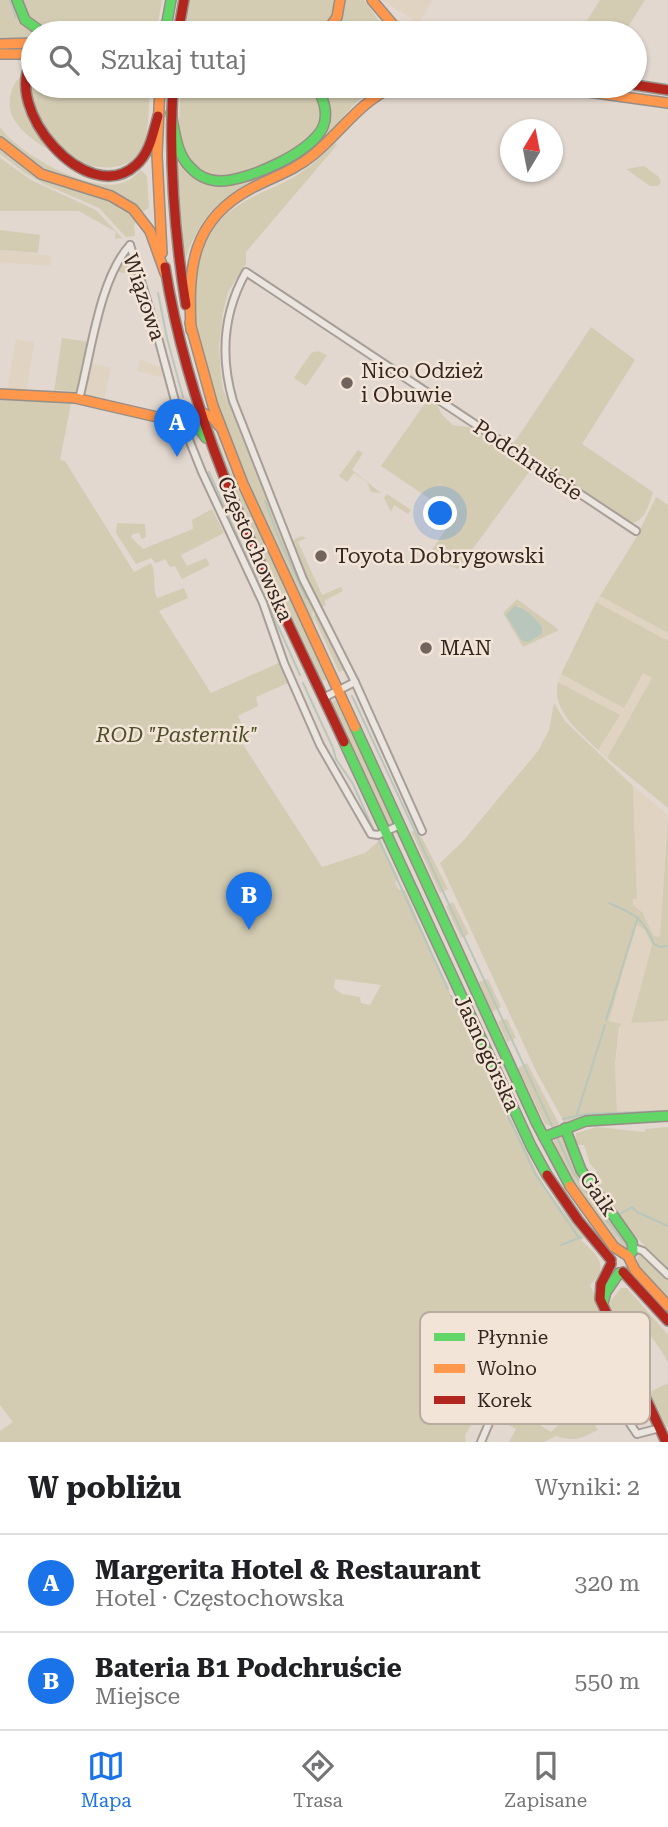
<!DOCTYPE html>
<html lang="pl">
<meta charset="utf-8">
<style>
:root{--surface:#fff;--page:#f2f2f2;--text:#202124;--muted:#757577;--line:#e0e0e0;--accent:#1a73e8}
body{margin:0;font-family:"Roboto Serif",serif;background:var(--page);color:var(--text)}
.compass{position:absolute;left:500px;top:119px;width:63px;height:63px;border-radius:50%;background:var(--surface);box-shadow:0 2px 5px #0004;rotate:10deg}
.you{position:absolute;left:441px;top:514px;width:24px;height:24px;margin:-18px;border:5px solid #fff;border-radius:50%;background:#1a73e8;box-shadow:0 0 0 10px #1a73e833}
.badge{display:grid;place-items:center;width:46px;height:46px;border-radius:50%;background:var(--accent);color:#fff;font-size:23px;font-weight:700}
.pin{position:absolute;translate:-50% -58px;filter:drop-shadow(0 2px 4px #0008)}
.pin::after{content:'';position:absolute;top:37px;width:24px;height:21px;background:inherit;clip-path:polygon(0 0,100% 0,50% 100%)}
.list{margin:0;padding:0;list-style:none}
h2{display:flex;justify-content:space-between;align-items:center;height:91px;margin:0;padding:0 28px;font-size:30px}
h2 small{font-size:23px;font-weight:400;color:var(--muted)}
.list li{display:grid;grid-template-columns:46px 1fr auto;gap:21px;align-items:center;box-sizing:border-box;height:98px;padding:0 28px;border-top:2px solid var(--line)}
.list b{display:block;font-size:26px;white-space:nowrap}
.list p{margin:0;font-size:23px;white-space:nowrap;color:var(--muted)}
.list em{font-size:23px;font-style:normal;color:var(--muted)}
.icon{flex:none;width:38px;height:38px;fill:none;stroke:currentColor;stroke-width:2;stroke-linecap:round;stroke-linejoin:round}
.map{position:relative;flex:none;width:668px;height:1442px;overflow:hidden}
.search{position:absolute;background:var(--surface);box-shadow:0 2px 5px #0004;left:21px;right:21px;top:21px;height:77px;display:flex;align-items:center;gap:18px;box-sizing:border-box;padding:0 24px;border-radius:38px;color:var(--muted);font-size:26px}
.sheet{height:287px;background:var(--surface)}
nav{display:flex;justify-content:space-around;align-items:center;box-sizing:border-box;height:98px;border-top:2px solid var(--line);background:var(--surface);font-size:19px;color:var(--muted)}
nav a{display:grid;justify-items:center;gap:4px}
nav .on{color:var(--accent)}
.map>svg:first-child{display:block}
</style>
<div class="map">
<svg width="668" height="1442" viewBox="0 0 668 1442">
<rect width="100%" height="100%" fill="#e2d8cf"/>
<!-- farmland -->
<g fill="#e0d3c1">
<path d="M383,0H433L418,23Z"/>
<path d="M0,250L52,256L50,266L0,262Z"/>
<path d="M16,339L34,342L27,391L7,389Z"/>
<path d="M140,360L163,368L165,378L137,371Z"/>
<path d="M91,364L111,368L104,401L84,396Z"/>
<path d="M600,596L668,633V641L596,602Z"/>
<path d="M643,673L652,678L607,758L598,750L619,715L558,682L561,674L623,707Z"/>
<path d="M633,786L667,814L660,937L654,936L642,912L633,905V899L637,898Z"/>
<path d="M636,923L645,930L652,945L631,1022L668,1021V1112L617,1115L615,1065L621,1024L609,1021Z"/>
</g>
<!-- green -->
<g fill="#d3ccb3" fill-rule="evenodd">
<path d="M0,0H13L33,33V38H0Z"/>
<path d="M19,0H162L158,22L151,21L153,26L157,27L156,33H50L31,22Z"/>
<path d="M190,0H335L333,15L320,33H188V30L195,24L186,23Z"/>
<path d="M345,0H364L388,33H332Z"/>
<path d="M600,0H645L624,33H579Z"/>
<path d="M33,67V86H150C148,107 151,137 138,154C112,188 33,150 15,121C8,111 8,96 14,85C19,77 25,71 33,67Z"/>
<path d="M181,86H312C339,134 295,153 256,166C247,170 236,176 226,177C214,179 194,170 187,160C176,143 180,106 181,86Z"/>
<path d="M322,86H381C350,99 336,131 312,153C303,160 289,165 278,170C227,196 205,203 185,260L177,165L181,164L215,184L320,140Z"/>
<path d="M0,127C19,154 84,190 118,184C128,182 134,177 141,170L147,176L149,208L142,212L45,170L23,156L0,136Z"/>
<path d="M335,143L337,145L246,252V264L228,292L223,312L219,346L221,376L223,389L280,534L314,609L312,615L315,623L308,614C272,532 230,454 207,367C204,352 198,336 196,321C191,289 197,250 217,224C237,199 268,192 294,177C310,167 322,156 335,143Z"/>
<path d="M0,145L14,158L104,197L138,218L134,225L135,236L126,237L99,208L44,184L25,173L0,154Z"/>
<path d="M0,158L31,180L96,210L122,238L115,239L116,232L79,211H0Z"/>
<path d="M644,166L659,177L661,182L658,186H650L626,169Z"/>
<path d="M0,230L40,235L38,253L0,250Z"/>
<path d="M127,252L130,253L144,297L140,300H138L129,274L115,271Z"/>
<path d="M591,327L635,360L582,444L653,492C648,507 644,526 625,523L512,446Z"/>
<path d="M62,338L90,342L77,392L57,390L54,392Z"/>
<path d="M318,351L327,355L306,386L294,378L311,353Z"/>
<path d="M0,398L71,403L60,460L65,461L134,572L151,563C157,575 152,586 157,598L184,588L188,598L159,611L211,693L281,662L288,683L256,697L258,706L238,716L243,727L235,732L322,867L365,853L380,840L398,877L395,882L399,890H405L445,983L537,1173L547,1190L584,1238L581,1240C597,1255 611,1266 590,1285L611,1330L549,1343L531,1351L537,1365C528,1379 528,1390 532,1407L526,1416L551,1432L580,1404L587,1410L598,1430C580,1439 574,1442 556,1436L544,1442H509L516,1429L494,1417L478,1414L465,1435L466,1442H0V1431L13,1422L0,1405ZM335,979L381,985L370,1005L361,1003L360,997L342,994L334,988Z"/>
<path d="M428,399L437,404L442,415L453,425L469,427L532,468L458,569L427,557L455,516L381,466Z"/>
<path d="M204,418H208L212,424L227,464L328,679L322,681C282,594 238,509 204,418Z"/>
<path d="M358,450L363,453L352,470L381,493L371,492L367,482L354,473L347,482L339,476Z"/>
<path d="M387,494L411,510L408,514L394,505L391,512L384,498Z"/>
<path d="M656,497L668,505V633L600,596L636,538Z"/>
<path d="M212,509L224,533L181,555L187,566L206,558L210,565L182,579L175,566L170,567L165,559L156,563L151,558L136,564L116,533L117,523L145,524L146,537L142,539L139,533L133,534L131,537L143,549L193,529L192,520Z"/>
<path d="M302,536L306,538L298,542L322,595L341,587L343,591L324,601L326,605L321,607L292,544L295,539Z"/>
<path d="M517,599L559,630L523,647L503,613ZM519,606L542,626L521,640L506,615Z"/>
<path d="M596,602L668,641V808L607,758L652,678L643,673L624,708L561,674Z"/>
<path d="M315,610L319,619L346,670L339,672L314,617Z"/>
<path d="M558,682L620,715L598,750C580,732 551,711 558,682Z"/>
<path d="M334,700L339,702L393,819V823L387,827L331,705Z"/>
<path d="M554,703L565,721L633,786L637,899H633V905L642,912L654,936L660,937L668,815V1021L631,1023L652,945L645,930L636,924L609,1021L622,1024L619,1028L615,1065L617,1115L588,1117L568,1123L564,1122L537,1073L440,863L463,841L538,751L549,730Z"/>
<path d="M411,831L420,834L448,889L440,893Z"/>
<path d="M453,902L469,934L461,938L446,906Z"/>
<path d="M488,979L501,1007L492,1012L479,982Z"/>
<path d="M507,1019L516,1038L507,1042L498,1021Z"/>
<path d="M527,1063L559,1124L555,1128L545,1124L518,1068Z"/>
<path d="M597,1127L644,1132L646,1129L668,1127V1271L620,1219L593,1177L597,1171L590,1164L584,1145H575L576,1133Z"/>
<path d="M561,1133L596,1201L627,1242L628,1248C625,1247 620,1246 618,1243C603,1231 550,1153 554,1136Z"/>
<path d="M641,1254L657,1266L668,1278V1298L639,1266L637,1257Z"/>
<path d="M621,1288H627L668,1335V1362C658,1344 646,1328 629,1317L616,1322L609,1303Z"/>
<path d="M668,1383V1426L664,1428L648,1393Z"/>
</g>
<!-- water -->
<path fill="#b9c6bb" d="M514,606C526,607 534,618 542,626V634L528,642L521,640L506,615Z"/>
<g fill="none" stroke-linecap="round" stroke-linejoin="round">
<!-- stream -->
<g stroke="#b9c6bb" stroke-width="2">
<path d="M10,0L16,18"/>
<path d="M158,293L167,338L183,397"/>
<path d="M209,472L300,675"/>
<path d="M265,501L280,541L306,598"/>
<path d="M303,683L333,748L336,759L353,784L374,831"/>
<path d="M352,696L553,1128"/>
<path d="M379,840L448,989"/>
<path d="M609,903C635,914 643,918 654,944L660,947L668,946"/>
<path d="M451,996L536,1175L579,1238"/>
<path d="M606,1020L638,917"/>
<path d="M577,1114L605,1025"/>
<path d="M563,1119L586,1114L668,1111"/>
<path d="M557,1137L573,1172L608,1223"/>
<path d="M618,1215L632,1207L637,1212L668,1226"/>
<path d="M608,1222L626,1245"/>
<path d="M561,1245L581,1237"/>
</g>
<defs>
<g id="street">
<path d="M130,245L156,330L178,412L202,472L263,603L284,663L320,745L371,834L378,835L400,825"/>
<path d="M79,399C91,354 99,279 130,245"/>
<path d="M323,698L355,682"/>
<path d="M422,831L355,682L303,579L233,401C220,356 223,313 246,272L636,531"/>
<path d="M634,1248L643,1251L668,1275"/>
<path d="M481,1442L495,1409L498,1386L507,1380L571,1357L592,1367L637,1434L660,1428"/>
</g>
<g id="fast">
<path d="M17,0L25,20L43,33"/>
<path d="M165,33L171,0"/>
<path d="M171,113C175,132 176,154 191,168C198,176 209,181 220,181C247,181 311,153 323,127C329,113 323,99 317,86"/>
<path d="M182,420L197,426L206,438"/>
<path d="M355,727L537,1124L570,1186"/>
<path d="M344,742L531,1146L547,1175"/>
<path d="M565,1128L581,1170L632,1242L633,1251L628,1256"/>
<path d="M544,1137L586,1121L668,1116"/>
<path d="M603,1303L606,1292L619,1273"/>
</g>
<g id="slow">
<path d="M372,0L400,33"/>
<path d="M326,33L337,17L340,0"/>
<path d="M0,44L33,43"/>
<path d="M0,54H33"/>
<path d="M160,86L157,155L162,253"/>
<path d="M545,86L668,103"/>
<path d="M0,142L41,174L111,196L133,209L150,231L165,273"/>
<path d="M190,323L213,406L243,484L355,727"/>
<path d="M191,330C188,268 191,220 252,188C273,177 295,170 313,155C342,131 360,101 395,86"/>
<path d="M0,394L75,398L170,420H182L203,413L213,418L219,426"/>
<path d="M570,1186L614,1247L628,1256L635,1270L668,1306"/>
</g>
<g id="jam">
<path d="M178,33L184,0"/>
<path d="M33,60C0,106 87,210 136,165C150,153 153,133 158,116"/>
<path d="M635,85L668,90"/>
<path d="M173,86C169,160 174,232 186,305"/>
<path d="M165,267C192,438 272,587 344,742"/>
<path d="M547,1175L578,1220L611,1260"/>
<path d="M611,1264L601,1284L600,1299L666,1442"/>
<path d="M623,1272L668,1321"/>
</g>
</defs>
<!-- street casing -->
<use href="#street" stroke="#a79e97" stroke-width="10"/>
<!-- fast casing -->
<use href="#fast" stroke="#978e88" stroke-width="12"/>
<!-- slow casing -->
<use href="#slow" stroke="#978e88" stroke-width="12"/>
<!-- jam casing -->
<use href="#jam" stroke="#978e88" stroke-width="12"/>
<!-- street -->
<use href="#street" stroke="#eae5df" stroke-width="6"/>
<!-- fast -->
<use href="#fast" stroke="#63d668" stroke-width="9"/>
<!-- slow -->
<use href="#slow" stroke="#ff974d" stroke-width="9"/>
<!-- jam -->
<use href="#jam" stroke="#b3261e" stroke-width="9"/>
</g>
<!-- markers -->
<g fill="#72645d" stroke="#f2e4d6" stroke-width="2.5">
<circle cx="347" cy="383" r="7"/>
<circle cx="321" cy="556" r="7"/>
<circle cx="426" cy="648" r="7"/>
</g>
<g text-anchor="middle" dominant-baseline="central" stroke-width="5" stroke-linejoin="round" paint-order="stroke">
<!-- street labels -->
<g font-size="21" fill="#352620" stroke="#f2e4d6">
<text transform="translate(144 297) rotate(71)">Wiązowa</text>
<text transform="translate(528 460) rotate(34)">Podchruście</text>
<text transform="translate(255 549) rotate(66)">Częstochowska</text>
<text transform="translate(487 1053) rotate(65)">Jasnogórska</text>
<text transform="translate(598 1194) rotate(56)">Gaik</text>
</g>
<!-- poi labels -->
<g font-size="21" fill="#352620" stroke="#f2e4d6" text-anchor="start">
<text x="361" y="371">Nico Odzież<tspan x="361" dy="24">i Obuwie</tspan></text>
<text x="335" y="556">Toyota Dobrygowski</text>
<text x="440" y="648">MAN</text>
</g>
<!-- park labels -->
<g font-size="21" font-style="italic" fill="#4d4f29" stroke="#f2e4d6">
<text x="177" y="735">ROD "Pasternik"</text>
</g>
</g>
<!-- legend -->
<rect x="420" y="1312" width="230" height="112" rx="10" fill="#f2e4d6" stroke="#b9ab9f" stroke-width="2"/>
<rect x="434" y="1333" width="31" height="8" fill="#63d668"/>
<rect x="434" y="1364" width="31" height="9" fill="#ff974d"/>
<rect x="434" y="1396" width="31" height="8" fill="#b3261e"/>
<g font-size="19" fill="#352620">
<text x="477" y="1344">Płynnie</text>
<text x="477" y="1375">Wolno</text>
<text x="477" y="1407">Korek</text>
</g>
</svg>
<svg class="compass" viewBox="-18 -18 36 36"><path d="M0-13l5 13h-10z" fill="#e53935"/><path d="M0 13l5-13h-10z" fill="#757577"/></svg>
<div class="you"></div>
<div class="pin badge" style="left:177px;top:457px">A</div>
<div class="pin badge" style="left:249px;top:930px">B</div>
<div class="search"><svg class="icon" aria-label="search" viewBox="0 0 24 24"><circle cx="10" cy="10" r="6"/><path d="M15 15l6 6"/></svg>Szukaj tutaj</div>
</div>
<section class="sheet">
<h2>W pobliżu<small>Wyniki: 2</small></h2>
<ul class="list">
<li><span class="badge">A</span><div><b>Margerita Hotel &amp; Restaurant</b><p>Hotel · Częstochowska</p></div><em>320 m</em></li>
<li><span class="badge">B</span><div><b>Bateria B1 Podchruście</b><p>Miejsce</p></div><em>550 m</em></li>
</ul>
</section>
<nav>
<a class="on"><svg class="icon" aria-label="map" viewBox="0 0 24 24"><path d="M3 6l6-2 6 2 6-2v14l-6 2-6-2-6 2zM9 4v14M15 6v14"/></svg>Mapa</a>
<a><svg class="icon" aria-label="directions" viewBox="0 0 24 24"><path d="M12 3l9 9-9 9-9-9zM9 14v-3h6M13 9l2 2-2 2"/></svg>Trasa</a>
<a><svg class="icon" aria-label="saved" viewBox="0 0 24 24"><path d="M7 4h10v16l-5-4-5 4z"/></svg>Zapisane</a>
</nav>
